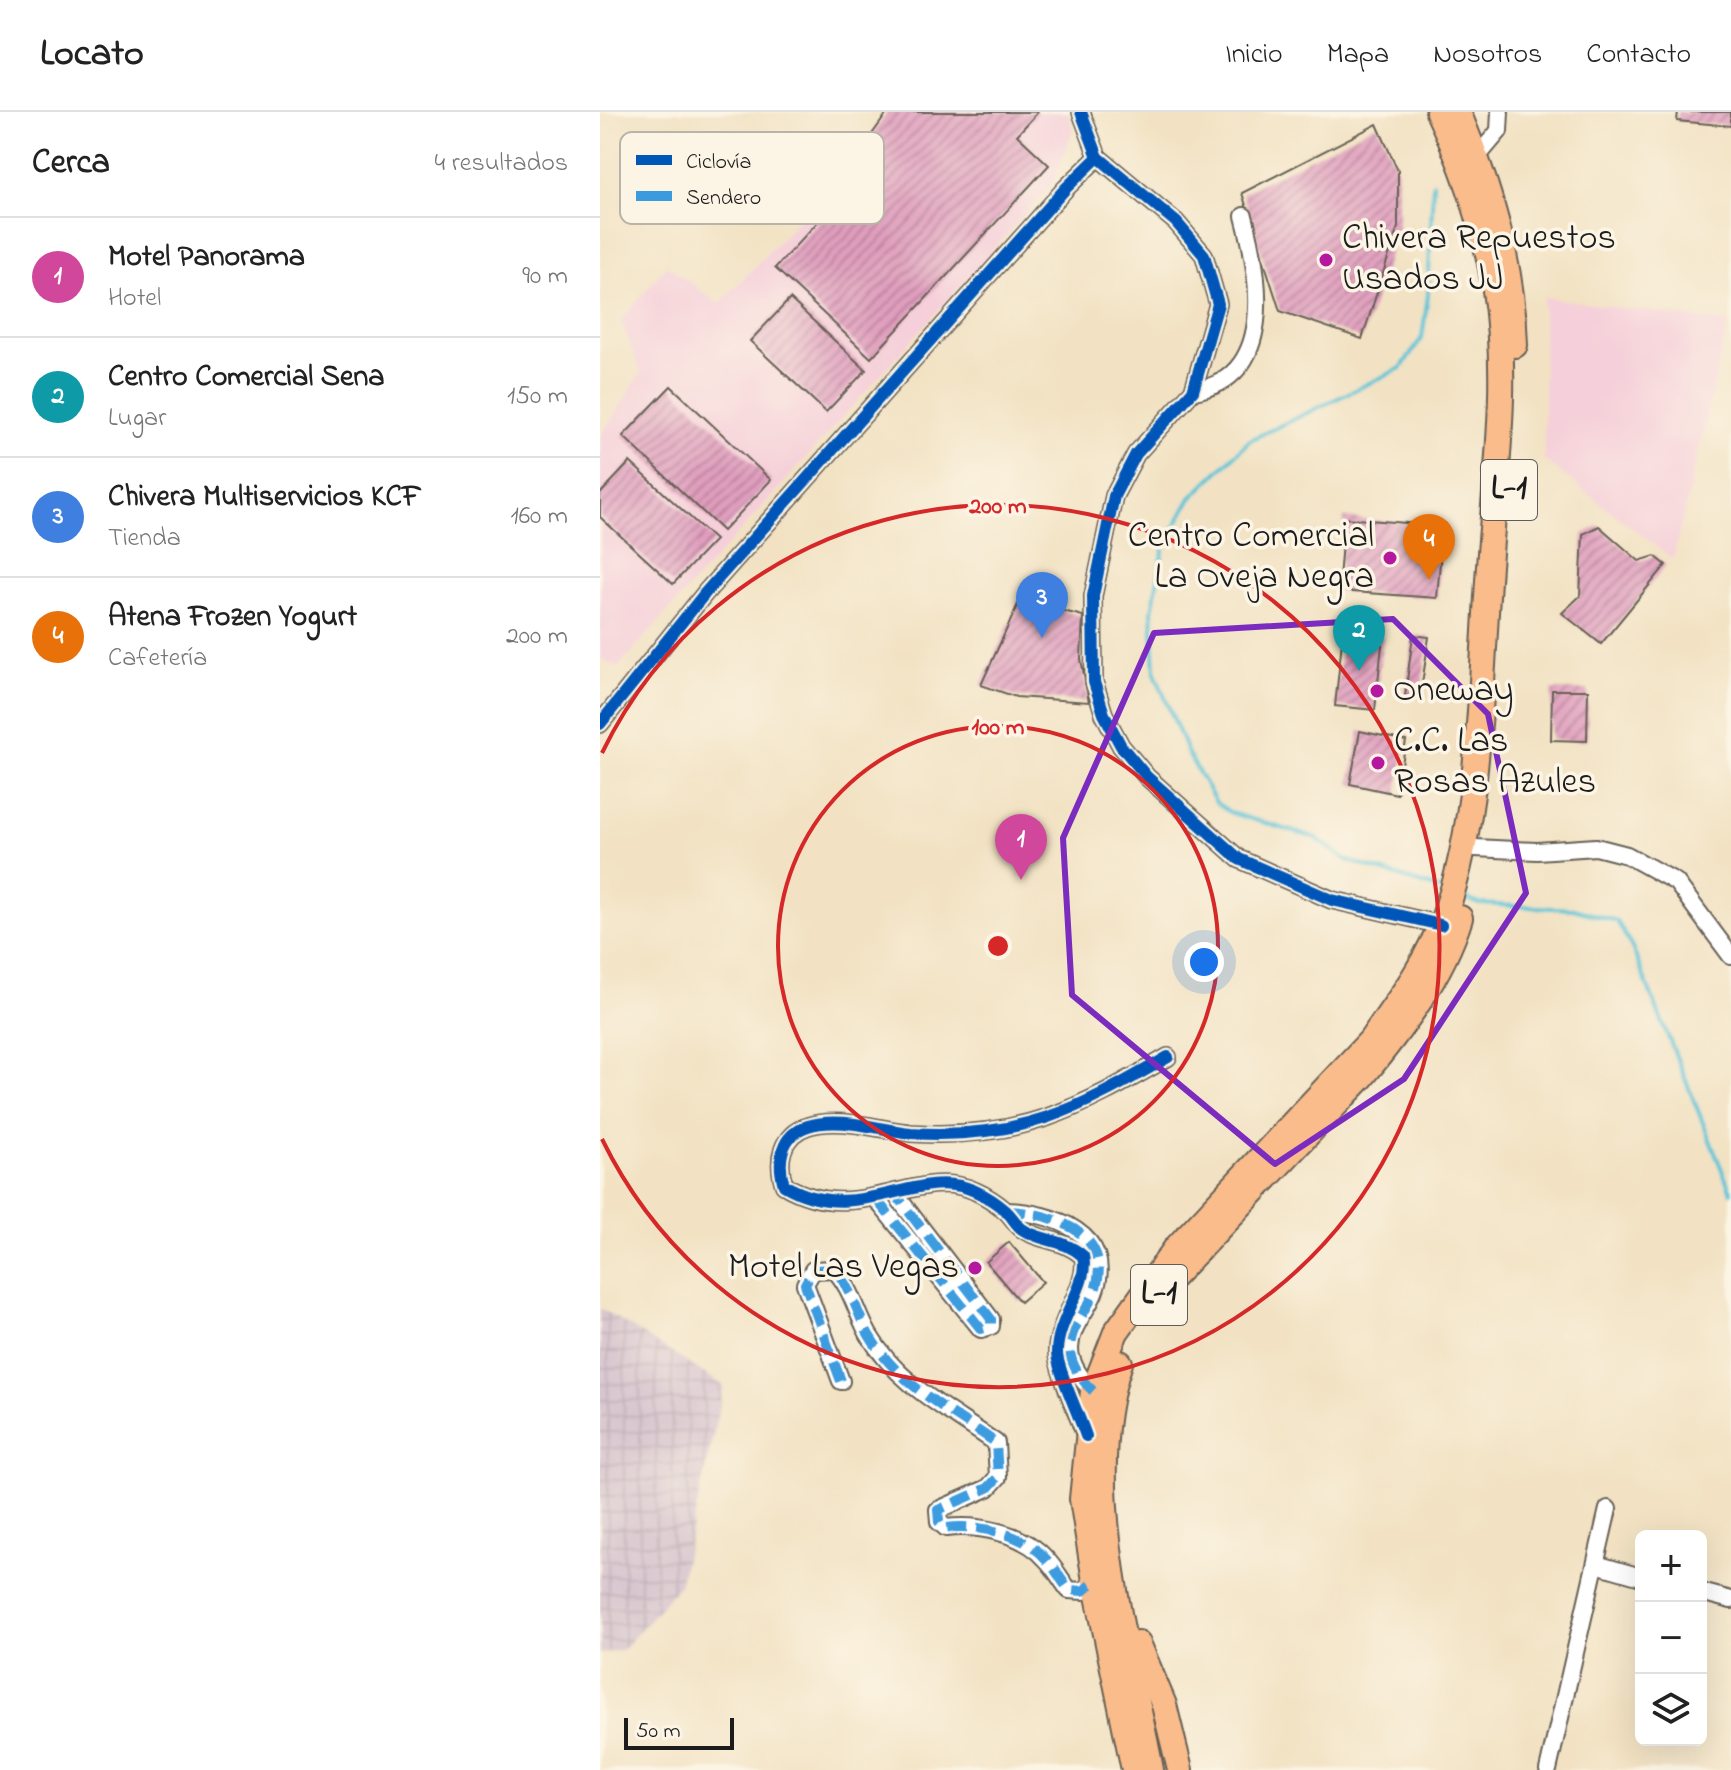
<!DOCTYPE html>
<html lang="es">
<meta charset="utf-8">
<style>
:root{--surface:#fff;--page:#f2f2f2;--text:#222;--muted:#767676;--line:#e0e0e0;--accent:#d93025}
body{margin:0;font-family:"Indie Flower",sans-serif;background:var(--page);color:var(--text)}
.controls{position:absolute;right:24px;bottom:24px;display:grid;overflow:hidden;border-radius:12px;box-shadow:0 8px 32px #0002}
.controls button{width:72px;height:72px;display:grid;place-items:center;padding:0;border:0;border-bottom:2px solid var(--line);background:var(--surface);color:var(--text);font:40px sans-serif}
.scale{position:absolute;left:24px;bottom:20px;width:110px;box-sizing:border-box;padding-left:8px;border:4px solid #1c1c1c;border-top:0;font-size:22px;line-height:28px;white-space:nowrap;color:#1c1c1c;-webkit-text-stroke:6px #fcf5e5;paint-order:stroke}
.you{position:absolute;left:604px;top:850px;width:28px;height:28px;margin:-20px;border:6px solid #fff;border-radius:50%;background:#1a73e8;box-shadow:0 0 0 12px #1a73e833}
.badge{display:grid;place-items:center;width:52px;height:52px;border-radius:50%;background:var(--accent);color:#fff;font-size:26px;font-weight:700}
.pin{position:absolute;translate:-50% -66px;filter:drop-shadow(0 2px 4px #0008)}
.pin::after{content:'';position:absolute;top:42px;width:28px;height:24px;background:inherit;clip-path:polygon(0 0,100% 0,50% 100%)}
.list{margin:0;padding:0;list-style:none}
h2{display:flex;justify-content:space-between;align-items:center;height:104px;margin:0;padding:0 32px;font-size:34px}
h2 small{font-size:26px;font-weight:400;color:var(--muted)}
.list li{display:grid;grid-template-columns:52px 1fr auto;gap:24px;align-items:center;box-sizing:border-box;height:120px;padding:0 32px;border-top:2px solid var(--line)}
.list b{display:block;font-size:30px;white-space:nowrap}
.list p{margin:0;font-size:26px;white-space:nowrap;color:var(--muted)}
.list em{font-size:26px;font-style:normal;color:var(--muted)}
.icon{flex:none;width:44px;height:44px;fill:none;stroke:currentColor;stroke-width:2;stroke-linecap:round;stroke-linejoin:round}
.map{position:relative;flex:none;width:1131px;height:1658px;overflow:hidden}
header{display:flex;align-items:center;gap:48px;box-sizing:border-box;height:112px;padding:0 40px;background:var(--surface);border-bottom:2px solid var(--line)}
header strong{font-size:38px}
nav{display:flex;gap:44px;margin-inline-start:auto;font-size:28px}
main{display:flex}
aside{flex:1;background:var(--surface)}
.map>svg:first-child{display:block}
</style>
<header>
<strong>Locato</strong>
<nav><a>Inicio</a><a>Mapa</a><a>Nosotros</a><a>Contacto</a></nav>
</header>
<main>
<aside>
<h2>Cerca<small>4 resultados</small></h2>
<ul class="list">
<li><span class="badge" style="background:#d1479c">1</span><div><b>Motel Panorama</b><p>Hotel</p></div><em>90 m</em></li>
<li><span class="badge" style="background:#0f9aa8">2</span><div><b>Centro Comercial Sena</b><p>Lugar</p></div><em>150 m</em></li>
<li><span class="badge" style="background:#3f7fe0">3</span><div><b>Chivera Multiservicios KCF</b><p>Tienda</p></div><em>160 m</em></li>
<li><span class="badge" style="background:#e8710a">4</span><div><b>Atena Frozen Yogurt</b><p>Cafetería</p></div><em>200 m</em></li>
</ul>
</aside>
<div class="map">
<svg width="1131" height="1658" viewBox="0 0 1131 1658">
<defs>
<pattern id="industrial-grid" width="8" height="8" patternUnits="userSpaceOnUse" patternTransform="scale(2)"><rect width="8" height="8" fill="#d1bdcb"/><path d="M0 4h8M4 0v8" fill="none" stroke="#b3a2ae"/></pattern>
<pattern id="building-hatch" width="6" height="6" patternUnits="userSpaceOnUse" patternTransform="scale(2)"><rect width="6" height="6" fill="#e09ebd"/><path d="M-1 1l2-2M0 6l6-6M5 7l2-2" fill="none" stroke="#b58099"/></pattern>
</defs>
<rect width="100%" height="100%" fill="#fcf5e5"/>
<filter id="ink" filterUnits="userSpaceOnUse"><feTurbulence type="fractalNoise" baseFrequency=".0125" numOctaves="2"/><feDisplacementMap in="SourceGraphic" scale="16" xChannelSelector="R" yChannelSelector="G"/><feConvolveMatrix kernelMatrix="1 2 1 2 8 2 1 2 1" color-interpolation-filters="sRGB"/></filter>
<filter id="wash" filterUnits="userSpaceOnUse"><feTurbulence type="fractalNoise" baseFrequency=".006" numOctaves="4" result="noise"/><feDisplacementMap in="SourceGraphic" scale="32" xChannelSelector="R" yChannelSelector="G"/><feGaussianBlur stdDeviation="1.8" result="paint"/><feColorMatrix in="noise" values="0 0 0 0 0 0 0 0 0 0 0 0 0 0 0 0 0 1.4 0 .05"/><feComposite in="paint" operator="in"/></filter>
<g filter="url(#wash)">
<rect width="100%" height="100%" fill="#f2e2c3"/>
<!-- built -->
<g fill="#f5cfd9">
<path d="M291,0H468L473,18L454,70L17,556L0,545V325L41,261L21,209L67,153L119,192L214,92L222,97Z"/>
<path d="M943,185L1128,211L1073,447L944,348Z"/>
</g>
<!-- industrial -->
<path fill="url(#industrial-grid)" d="M0,1196L124,1274L79,1473L23,1537L0,1542Z"/>
<g fill="none" stroke-linecap="round" stroke-linejoin="round">
<!-- stream -->
<g stroke="#5ac3d7" stroke-width="4">
<path d="M833,71L828,183L822,226L801,256L650,328L591,386L564,434L552,499L555,561L587,640L616,691L631,701L715,726L746,748L845,779"/>
<path d="M861,785L880,792L973,797L1017,809L1033,838L1131,1080"/>
</g>
</g>
<g id="blocks">
<!-- building -->
<g fill="url(#building-hatch)">
<path d="M288,0H438L417,23L449,53L271,246L175,156L226,101L265,32Z"/>
<path d="M1078,0H1131V14L1077,9Z"/>
<path d="M777,12L798,59V115L762,227L680,199L642,81Z"/>
<path d="M190,187L266,258L226,300L150,229Z"/>
<path d="M71,274L171,368L123,419L23,324Z"/>
<path d="M30,350L115,428L73,472L0,405V382Z"/>
<path d="M744,406L843,414L837,486L738,479Z"/>
<path d="M999,414L1039,449L1055,444L1066,453L1001,532L962,501L980,484L983,422Z"/>
<path d="M420,488L483,504L481,547L489,590L416,585L381,573Z"/>
<path d="M743,520L783,524L775,598L735,594Z"/>
<path d="M813,523L829,525L820,586L805,584Z"/>
<path d="M952,578H988L987,629L951,628Z"/>
<path d="M760,619L806,629L797,682L750,672Z"/>
<path d="M409,1130L443,1170L420,1190L386,1150Z"/>
</g>
</g>
</g>
<g filter="url(#ink)">
<use href="#blocks" fill-opacity="0" stroke="#676156" stroke-width="2"/>
<g fill="none" stroke-linecap="round" stroke-linejoin="round">
<defs>
<g id="street">
<path d="M481,0L498,45L576,110L604,143L618,192L593,279L536,342L514,384L493,484L494,570L504,602L521,634L547,665L639,747L732,788L841,813"/>
<path d="M877,45L899,19L900,0"/>
<path d="M593,279C677,267 660,164 644,104"/>
<path d="M0,612L106,480L466,76L498,45"/>
<path d="M875,736L937,739L996,735L1027,743L1076,770L1131,844"/>
<path d="M276,1087L381,1217L391,1214V1207L296,1083"/>
<path d="M406,1099C452,1100 517,1122 494,1181C486,1201 470,1215 470,1237C470,1252 482,1269 493,1279"/>
<path d="M241,1269L205,1172L213,1158L234,1157C252,1176 256,1200 269,1223C299,1274 350,1298 396,1331L398,1365L388,1376L338,1398L339,1410L346,1416C378,1412 424,1421 446,1447C455,1456 461,1468 469,1478L483,1479L495,1469"/>
<path d="M485,1323C479,1304 456,1254 457,1239C458,1207 490,1172 483,1144C463,1126 441,1130 422,1117C416,1113 412,1104 406,1099C398,1092 384,1083 375,1079C318,1052 259,1117 184,1073C177,1050 180,1023 208,1014C239,1004 280,1018 311,1021C421,1028 477,998 568,945"/>
<path d="M996,1452L1041,1465"/>
<path d="M1101,1480L1131,1488"/>
<path d="M948,1658L1008,1397"/>
</g>
<g id="primary">
<path d="M858,0C889,74 913,152 915,233"/>
<path d="M567,1171L763,964C801,917 842,865 860,806"/>
<path d="M520,1251C478,1370 528,1536 551,1658"/>
<path d="M538,1531L564,1593L580,1658"/>
<path d="M534,1658L495,1469L482,1387L493,1279L516,1220L576,1136L770,929C799,888 830,846 846,799C880,703 881,570 888,469C894,373 910,274 895,178C885,117 865,57 838,0"/>
</g>
</defs>
<!-- street casing -->
<use href="#street" stroke="#676156" stroke-width="20"/>
<!-- primary casing -->
<use href="#primary" stroke="#676156" stroke-width="28"/>
<!-- street -->
<use href="#street" stroke="#fff" stroke-width="16"/>
<!-- primary -->
<use href="#primary" stroke="#fabc8b" stroke-width="24"/>
<!-- quiet -->
<g stroke="#3c9bdf" stroke-width="10" stroke-dasharray="20 10" stroke-linecap="butt">
<path d="M276,1087L381,1217L391,1214V1207L296,1083"/>
<path d="M406,1099C452,1100 517,1122 494,1181C486,1201 470,1215 470,1237C470,1252 482,1269 493,1279"/>
<path d="M241,1269L205,1172L213,1158L234,1157C252,1176 256,1200 269,1223C299,1274 350,1298 396,1331L398,1365L388,1376L338,1398L339,1410L346,1416C378,1412 424,1421 446,1447C455,1456 461,1468 469,1478L483,1479L495,1469"/>
</g>
<defs>
<g id="cycleway">
<path d="M481,0L498,45L576,110L604,143L618,192L593,279L536,342L514,384L493,484L494,570L504,602L521,634L547,665L639,747L732,788L841,813"/>
<path d="M0,612L106,480L466,76L498,45"/>
<path d="M486,1324C480,1305 456,1255 457,1240C457,1207 490,1172 483,1144C463,1126 441,1130 422,1117C416,1113 412,1104 406,1099C398,1092 384,1083 375,1079C318,1052 259,1117 184,1073C177,1050 180,1023 208,1014C239,1004 280,1018 311,1021C421,1028 477,998 568,945"/>
</g>
</defs>
<!-- cycleway casing -->
<use href="#cycleway" stroke="#fcf5e5" stroke-width="17"/>
<!-- cycleway -->
<use href="#cycleway" stroke="#0057b8" stroke-width="12"/>
</g>
</g>
<!-- marked area -->
<path fill="none" stroke="#7b2cbf" stroke-width="6" stroke-linejoin="round" d="M793,507L888,602L926,781L804,967L675,1052L472,883L463,726L554,521Z"/>
<!-- distance rings -->
<g fill="none" stroke="#d62828" stroke-width="4">
<circle cx="398" cy="834" r="220"/>
<path d="M2 641A441 441 0 1 1 2 1027"/>
</g>
<!-- markers -->
<g fill="#b5179e" stroke="#fcf5e5" stroke-width="3">
<circle cx="726" cy="148" r="8"/>
<circle cx="790" cy="446" r="8"/>
<circle cx="777" cy="579" r="8"/>
<circle cx="778" cy="651" r="8"/>
<circle cx="375" cy="1156" r="8"/>
</g>
<g text-anchor="middle" dominant-baseline="central" stroke-width="7" stroke-linejoin="round" paint-order="stroke">
<!-- shield labels -->
<g fill="#fcf5e5" stroke="#5f5d58" stroke-width="2">
<rect x="881" y="348" width="56" height="60" rx="6"/>
<rect x="531" y="1153" width="56" height="60" rx="6"/>
</g>
<g font-size="34" font-weight="bold" fill="#1c1c1c">
<text x="909" y="378">L-1</text>
<text x="559" y="1183">L-1</text>
</g>
<!-- poi labels -->
<g font-size="36" fill="#1c1c1c" stroke="#fcf5e5" text-anchor="start">
<text x="742" y="127">Chivera Repuestos<tspan x="742" dy="41">Usados JJ</tspan></text>
<text x="774" y="425" text-anchor="end">Centro Comercial<tspan x="774" dy="41">La Oveja Negra</tspan></text>
<text x="793" y="579">Oneway</text>
<text x="794" y="630">C.C. Las<tspan x="794" dy="41">Rosas Azules</tspan></text>
<text x="359" y="1156" text-anchor="end">Motel Las Vegas</text>
</g>
</g>
<!-- legend -->
<rect x="20" y="20" width="264" height="92" rx="12" fill="#fcf5e5" stroke="#b9b4a9" stroke-width="2"/>
<rect x="36" y="43" width="36" height="10" fill="#0057b8"/>
<rect x="36" y="79" width="36" height="10" fill="#3c9bdf"/>
<g font-size="22" fill="#1c1c1c">
<text x="86" y="56">Ciclovía</text>
<text x="86" y="92">Sendero</text>
</g>
<circle cx="398" cy="834" r="12" fill="#d62828" stroke="#fcf5e5" stroke-width="4"/>
<g font-size="24" text-anchor="middle" font-weight="bold" fill="#d62828" stroke="#fcf5e5" stroke-width="7" stroke-linejoin="round" paint-order="stroke">
<text x="398" y="401">200 m</text>
<text x="398" y="622">100 m</text>
</g>
</svg>
<div class="controls">
<button>+</button>
<button>−</button>
<button><svg class="icon" aria-label="layers" viewBox="0 0 24 24"><path d="M12 4l9 5-9 5-9-5zM3 14l9 5 9-5"/></svg></button>
</div>
<div class="scale">50 m</div>
<div class="you"></div>
<div class="pin badge" style="left:421px;top:768px;background:#d1479c">1</div>
<div class="pin badge" style="left:759px;top:559px;background:#0f9aa8">2</div>
<div class="pin badge" style="left:442px;top:526px;background:#3f7fe0">3</div>
<div class="pin badge" style="left:829px;top:468px;background:#e8710a">4</div>
</div>
</main>
